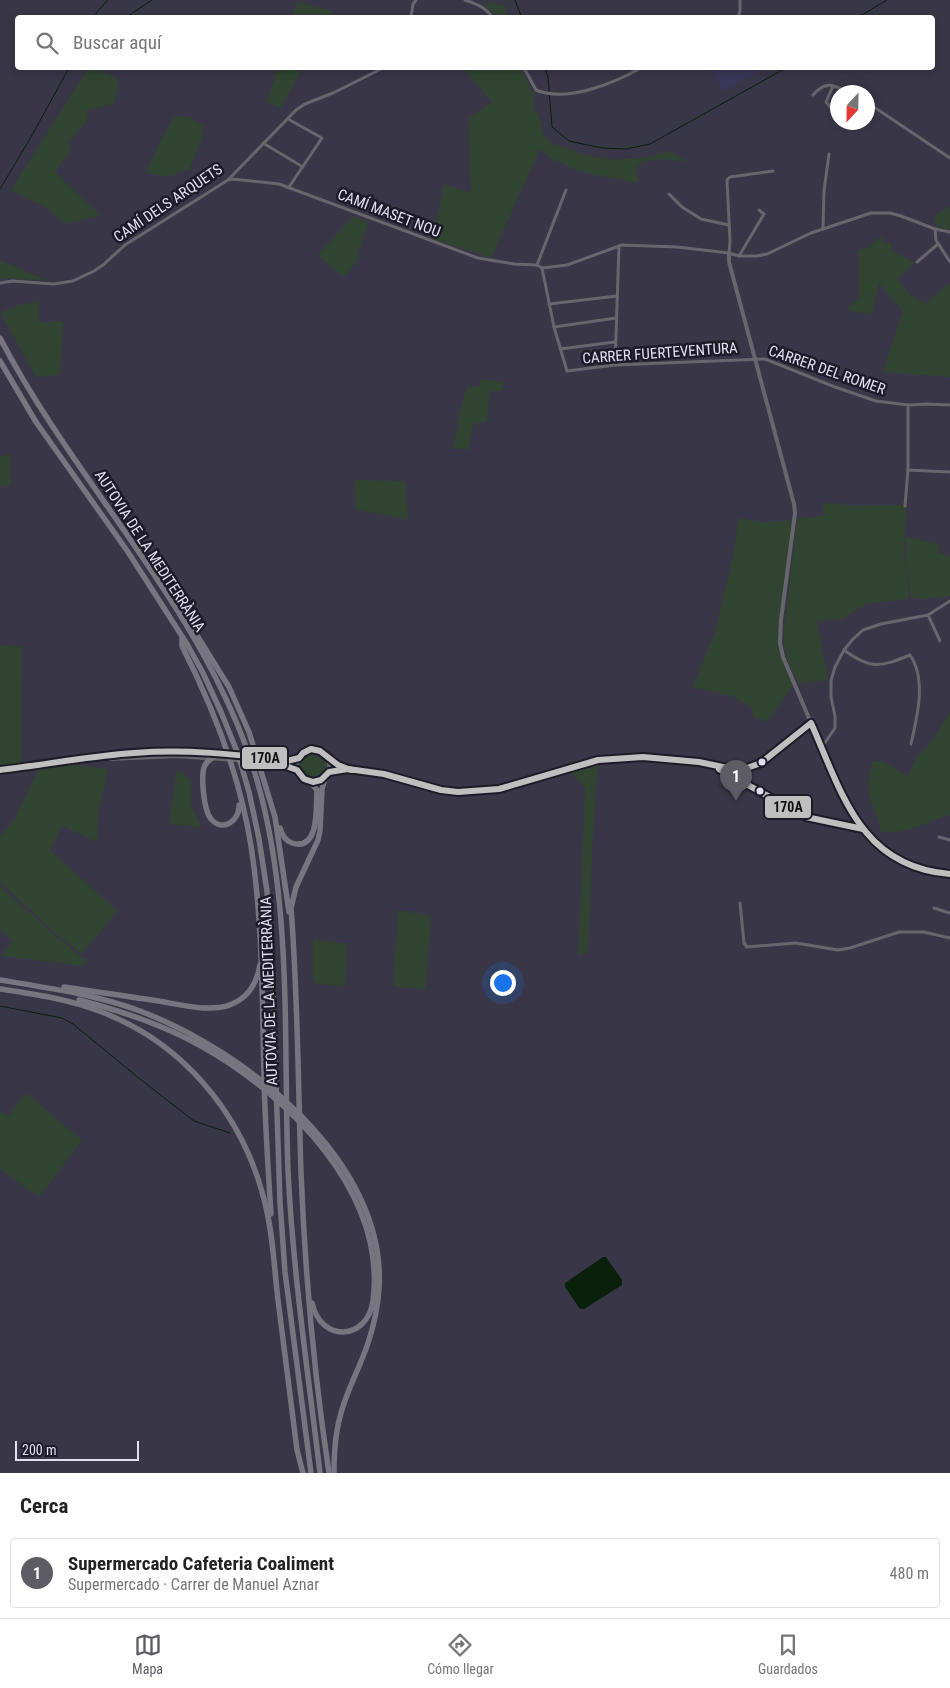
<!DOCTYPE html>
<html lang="es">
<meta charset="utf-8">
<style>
:root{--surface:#fff;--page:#f6f6f6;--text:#222;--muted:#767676;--line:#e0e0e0;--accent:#5d5c65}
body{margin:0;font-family:"Roboto Condensed",sans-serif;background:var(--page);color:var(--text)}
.compass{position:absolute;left:830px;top:85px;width:45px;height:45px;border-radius:50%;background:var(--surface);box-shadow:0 2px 8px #0003;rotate:202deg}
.scale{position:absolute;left:15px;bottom:12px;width:124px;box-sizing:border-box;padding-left:5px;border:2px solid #e1e0f2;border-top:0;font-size:14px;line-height:18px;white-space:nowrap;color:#e1e0f2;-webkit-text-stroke:4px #1c1b27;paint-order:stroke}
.you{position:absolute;left:502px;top:982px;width:18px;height:18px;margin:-12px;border:4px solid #fff;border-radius:50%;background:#1a73e8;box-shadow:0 0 0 8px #1a73e833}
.badge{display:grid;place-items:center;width:32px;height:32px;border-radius:50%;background:var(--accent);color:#fff;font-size:16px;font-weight:700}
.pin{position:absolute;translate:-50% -41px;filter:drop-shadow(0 1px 2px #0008)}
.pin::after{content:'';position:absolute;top:26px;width:18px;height:15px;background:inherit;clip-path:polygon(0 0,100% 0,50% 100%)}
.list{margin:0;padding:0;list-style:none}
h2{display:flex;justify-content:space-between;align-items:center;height:65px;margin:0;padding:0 20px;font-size:21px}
h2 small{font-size:16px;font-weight:400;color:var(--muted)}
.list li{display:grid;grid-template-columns:32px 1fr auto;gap:15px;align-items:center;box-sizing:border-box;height:70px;margin:0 10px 10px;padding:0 10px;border:1px solid var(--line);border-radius:5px}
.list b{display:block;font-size:19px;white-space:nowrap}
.list p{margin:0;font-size:16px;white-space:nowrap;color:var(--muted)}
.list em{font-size:16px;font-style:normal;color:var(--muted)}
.icon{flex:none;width:28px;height:28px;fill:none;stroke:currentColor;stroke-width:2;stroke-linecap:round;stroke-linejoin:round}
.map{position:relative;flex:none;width:950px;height:1473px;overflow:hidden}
.search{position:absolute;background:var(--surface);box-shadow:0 2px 8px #0003;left:15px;right:15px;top:15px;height:55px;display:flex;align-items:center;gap:12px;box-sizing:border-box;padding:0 18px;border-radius:5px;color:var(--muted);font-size:19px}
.sheet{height:145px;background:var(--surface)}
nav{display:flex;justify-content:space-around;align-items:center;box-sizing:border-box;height:70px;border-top:1px solid var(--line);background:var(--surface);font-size:14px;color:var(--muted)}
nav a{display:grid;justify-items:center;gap:2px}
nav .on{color:var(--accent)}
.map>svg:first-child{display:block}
</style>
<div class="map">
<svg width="950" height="1473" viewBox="0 0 950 1473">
<rect width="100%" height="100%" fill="#393647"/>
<!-- built -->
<path fill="#3a3657" d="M710,68H764L723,92Z"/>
<!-- green -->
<g fill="#314432">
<path d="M297,2L333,11L330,17H292Z"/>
<path d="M491,3L498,5H506L505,14L506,17H496L484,4Z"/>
<path d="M88,68H92L119,79L115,103L88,110L87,114V120L68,144L72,148L55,172L100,215L88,219L64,223L45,207L24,197L11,190Z"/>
<path d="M278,68H302L281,108L267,102Z"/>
<path d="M463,68H521L534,96V106L541,123L542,133L552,143L585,155L615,160L647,157L669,151L689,162C672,160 651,155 636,167L638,183L581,172L551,159L540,149L491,258L433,239L444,184L471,193L468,118L492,102Z"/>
<path d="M175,116L189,117L203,126L202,139L189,170C182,170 179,172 173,175C165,178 154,174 146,172L160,141Z"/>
<path d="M950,206V229H943L936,226L934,216Z"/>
<path d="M353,216L368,222L356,263L343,277L318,255Z"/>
<path d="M882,235L884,244L891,242V250L915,263L897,279L911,296L926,303L950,282V377L883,372L902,313H904L879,283L872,315L847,310L859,297V250L870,247Z"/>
<path d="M0,260L46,280L0,278Z"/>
<path d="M39,300V323L63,321L60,375L36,377L1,314L5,310Z"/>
<path d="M481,379L504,382L502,391L490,390L487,422H474L468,450L453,448L460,410L467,387H479Z"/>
<path d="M10,454L11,485L0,486V457Z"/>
<path d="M355,480L405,481L408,519L356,510Z"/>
<path d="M823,503L845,504L846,506L905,505L906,512L904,551L909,599L867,604L842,619L817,621L828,680L799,684L787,660L783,639L797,518L823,516Z"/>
<path d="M739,518L765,523L792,520L778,639L783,662L793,685L767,722L758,717L755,720L751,707L731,696L692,687L715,632L732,559Z"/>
<path d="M906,537L940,544L938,553L950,556V596L918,599L911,596L906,567Z"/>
<path d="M0,645L22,646L21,764L0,766Z"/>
<path d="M950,711V814C931,821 900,837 880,831C880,817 869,804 868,789C868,780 871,770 872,761H883L908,777L915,760L934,739Z"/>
<circle cx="314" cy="766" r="14"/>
<path d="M598,763L593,832L588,952L578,956L585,788L570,772Z"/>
<path d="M66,764L108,769L98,814L97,842L62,826L50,850L117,911L82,954L60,937L0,882V836L15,819L39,768Z"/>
<path d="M176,771L184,774L191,781V806L202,828L169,824Z"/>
<path d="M0,886L58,938L87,961L83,966L1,956L13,941L0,930Z"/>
<path d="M398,910L431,916L426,989L395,987L393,984Z"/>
<path d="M313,939L347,944L345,987L313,983Z"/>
<path d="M26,1093L83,1141L80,1143L39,1197L0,1169V1111L8,1116Z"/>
</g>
<!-- water -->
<path fill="#09200b" d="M603,1257H606L622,1280V1285L584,1309H580L565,1287V1283Z"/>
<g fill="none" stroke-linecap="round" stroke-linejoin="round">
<!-- stream -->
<g stroke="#09200b" stroke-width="1">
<path d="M515,0L522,18"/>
<path d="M95,18L96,13L108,0"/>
<path d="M125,18L152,0"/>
<path d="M857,18L887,0"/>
<path d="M545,68L548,77L552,127L569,141L602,148L626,149L650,144L786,68"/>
<path d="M0,189L31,137L69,68"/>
<path d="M0,1006L62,1018L73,1024L140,1079L194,1121L230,1133"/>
</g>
<!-- minor -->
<g stroke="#67666c" stroke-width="3">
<path d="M465,0C477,4 485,7 493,18"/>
<path d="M411,18L413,4L416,0"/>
<path d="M738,18L740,11V0"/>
<path d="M524,68L536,90C567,103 614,83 641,68"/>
<path d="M833,86L826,102L833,110"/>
<path d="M813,95C826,80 833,85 848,92"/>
<path d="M868,103L950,158"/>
<path d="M288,119L322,138L289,187"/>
<path d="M263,143L303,167"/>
<path d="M228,180L232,179L279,184L478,258L514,264L537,265L542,268"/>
<path d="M669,194L682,207L701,219L729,225"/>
<path d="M823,229L824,191L829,154"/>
<path d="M935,229L936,240L950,262"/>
<path d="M729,253L730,241L727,180L730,177L773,171"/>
<path d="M739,256L764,214L759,210"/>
<path d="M917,262L938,244"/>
<path d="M537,265L566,190"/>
<path d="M542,268L554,327L567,371L615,365L765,359L835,387L876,401L908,405L927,404L950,405"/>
<path d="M542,268L567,265L622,245L677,247L729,253L739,256H757L767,254L811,233L871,213H890L901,216L935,229L950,232"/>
<path d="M0,283L12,281L54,284L73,281L94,271L103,265L125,245L228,180L296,110L305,104L333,93L383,68"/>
<path d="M549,304L617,296"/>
<path d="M554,327L616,318"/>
<path d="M560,349L615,342"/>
<path d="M615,365L619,246"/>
<path d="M908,470L950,472"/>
<path d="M905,506L908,470V405"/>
<path d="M928,615L940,641"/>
<path d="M844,650C871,670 881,667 910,655C927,680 917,717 911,744"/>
<path d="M822,747L835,728V716L831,697V681L835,667L844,650L853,639L863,630L881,624L928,615L950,601"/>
<path d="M714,765L747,768L761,763L811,723"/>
<path d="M939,837L950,840"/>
<path d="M740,903L744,943L747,947L796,943L838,950L850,948L899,932H924L950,938"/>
<path d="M934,908L950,913"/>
</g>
<!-- tertiary -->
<g stroke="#67666c" stroke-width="4">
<path d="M729,253V262L794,504L795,513L781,620L780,643L783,657L811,723L844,795L863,829L875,844L891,856L913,867L929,871L950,874"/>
<path d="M256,757L287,761L299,758"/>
<path d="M328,758C336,787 301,789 297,770C295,761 301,752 310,750C322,747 334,764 346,768C357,772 371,772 383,774C403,778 422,786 442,790C495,800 546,773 596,760C624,753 680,757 709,764L806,817L863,829"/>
<path d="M110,759L177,756L250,761"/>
<path d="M257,761L283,764L297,770"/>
<path d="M742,768L739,778L742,780"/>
<path d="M0,770L133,753L178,752L249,757"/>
<path d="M329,772L345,769"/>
</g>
<!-- motorway -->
<g stroke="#767580" stroke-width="5.5">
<path d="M0,338C75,482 195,600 249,755C294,884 283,1035 288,1171C293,1272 308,1373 320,1473"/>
<path d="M0,361L36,422L128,552L187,644L203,673L221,712L238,754L249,792L259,839L267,891L272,963L280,1202L285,1272L311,1473"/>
<path d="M179,611L185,616L229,687L249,732L275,817L289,912"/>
<path d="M182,638V646C214,709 240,776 251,846C263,922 262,1000 264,1077C265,1123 268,1168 271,1214"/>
<path d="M214,757C210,759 207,762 205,765C200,775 204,811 211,819C223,833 240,820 239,805"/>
<path d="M325,779L322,789L320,831L318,840L296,887L291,908C298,996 298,1084 301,1172C305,1273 314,1374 329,1473"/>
<path d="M280,828C282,835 286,841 292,843C320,852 316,806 317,790L310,782"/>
<path d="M0,980C48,988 94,994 140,1011C246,1051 387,1162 379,1288C378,1306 374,1325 368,1343C360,1368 346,1391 340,1417C335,1435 334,1454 334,1473"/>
<path d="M64,987C93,991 123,996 152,1000C175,1003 210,1014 232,1004C249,997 257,982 260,965"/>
<path d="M0,989C33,994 68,999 99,1011C183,1042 242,1114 264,1199C273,1232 274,1267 278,1300C284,1350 291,1400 297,1450L303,1473"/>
<path d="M79,1000C122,1011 164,1025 203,1047C289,1096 387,1193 373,1301C367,1341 321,1343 312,1303"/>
</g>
<defs>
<g id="bus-1">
<path d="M277,763L297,770L304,779L313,782L321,780L329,772L348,769L352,770"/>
<path d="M719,769L806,817L863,829"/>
<path d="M0,770C44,765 89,756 134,753C185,749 236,754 287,761L299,758L303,753L311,749L320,751L338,765L348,769L384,774L441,790L458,792L499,789L598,760L643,757L699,762L723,767L747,768L761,763L811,723C842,793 860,867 950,874"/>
</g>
</defs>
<!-- bus-1 casing -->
<use href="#bus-1" stroke="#1c1b27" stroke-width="10"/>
<!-- bus-1 -->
<use href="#bus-1" stroke="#bfbfbf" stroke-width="6"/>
</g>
<!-- markers -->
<g fill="#e1e0f2" stroke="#1c1b27" stroke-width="2">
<circle cx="762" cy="762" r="4.5"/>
<circle cx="760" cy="791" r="4.5"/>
</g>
<g text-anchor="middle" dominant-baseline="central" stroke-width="5" stroke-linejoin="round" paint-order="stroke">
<!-- street labels -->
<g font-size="15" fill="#e1e0f2" stroke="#1c1b27">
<text transform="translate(168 203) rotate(-34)">CAMÍ DELS ARQUETS</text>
<text transform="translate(389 213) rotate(21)">CAMÍ MASET NOU</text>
<text transform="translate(660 353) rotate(-4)">CARRER FUERTEVENTURA</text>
<text transform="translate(827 370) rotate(19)">CARRER DEL ROMER</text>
<text transform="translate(150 551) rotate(57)">AUTOVIA DE LA MEDITERRÀNIA</text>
<text transform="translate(269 991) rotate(-92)">AUTOVIA DE LA MEDITERRÀNIA</text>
</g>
</g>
<g stroke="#1c1b27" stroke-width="2">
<rect x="241" y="746" width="47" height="24" rx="5" fill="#bfbfbf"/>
<rect x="764" y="795" width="48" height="24" rx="5" fill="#bfbfbf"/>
</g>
<g font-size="14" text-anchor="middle" font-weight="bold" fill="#111">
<text x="265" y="763">170A</text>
<text x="788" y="812">170A</text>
</g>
</svg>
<svg class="compass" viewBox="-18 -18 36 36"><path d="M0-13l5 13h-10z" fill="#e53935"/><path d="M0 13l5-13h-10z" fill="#767676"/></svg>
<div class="scale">200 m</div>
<div class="you"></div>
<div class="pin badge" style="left:736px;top:801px">1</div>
<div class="search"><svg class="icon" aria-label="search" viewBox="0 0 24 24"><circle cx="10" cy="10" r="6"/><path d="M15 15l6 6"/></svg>Buscar aquí</div>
</div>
<section class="sheet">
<h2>Cerca<small></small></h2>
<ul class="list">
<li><span class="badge">1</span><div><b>Supermercado Cafeteria Coaliment</b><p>Supermercado · Carrer de Manuel Aznar</p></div><em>480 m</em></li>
</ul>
</section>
<nav>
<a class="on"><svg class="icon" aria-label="map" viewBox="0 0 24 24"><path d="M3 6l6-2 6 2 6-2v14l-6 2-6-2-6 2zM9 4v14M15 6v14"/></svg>Mapa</a>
<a><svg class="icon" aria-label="directions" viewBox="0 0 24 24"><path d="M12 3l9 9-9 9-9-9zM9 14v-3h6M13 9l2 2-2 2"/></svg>Cómo llegar</a>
<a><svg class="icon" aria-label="saved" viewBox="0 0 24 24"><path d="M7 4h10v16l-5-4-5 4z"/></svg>Guardados</a>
</nav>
